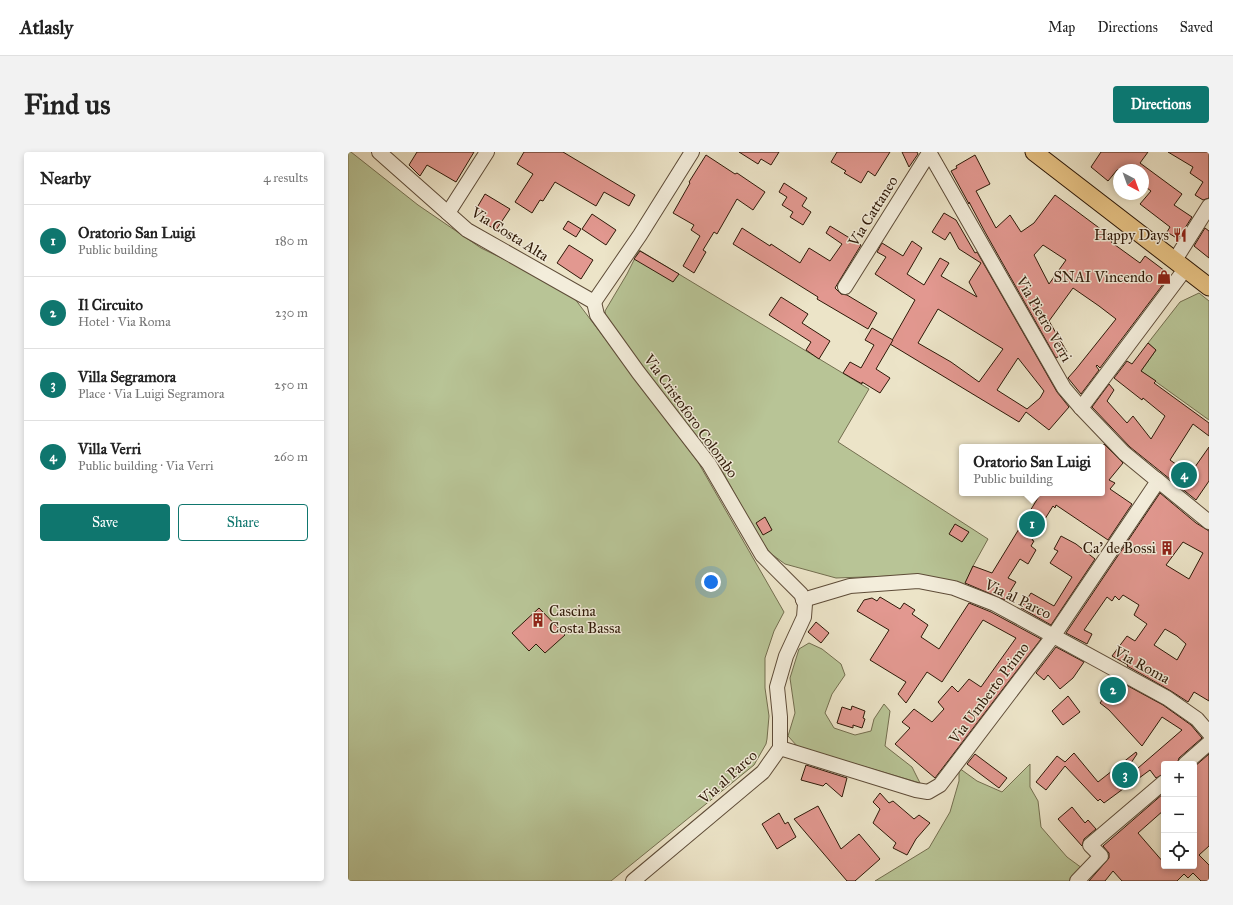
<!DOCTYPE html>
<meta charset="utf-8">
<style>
:root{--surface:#fff;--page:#f2f2f2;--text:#222;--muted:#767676;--line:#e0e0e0;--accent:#0f766e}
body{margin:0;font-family:"IM FELL Great Primer",serif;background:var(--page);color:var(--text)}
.controls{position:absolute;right:12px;bottom:12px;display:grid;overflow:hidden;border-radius:4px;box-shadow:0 2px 6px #0003}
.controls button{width:36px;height:36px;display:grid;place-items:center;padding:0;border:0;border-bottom:1px solid var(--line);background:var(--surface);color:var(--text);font:20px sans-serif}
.compass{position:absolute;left:765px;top:12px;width:36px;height:36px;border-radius:50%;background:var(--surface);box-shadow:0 2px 6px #0003;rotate:139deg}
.you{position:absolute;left:363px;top:430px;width:14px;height:14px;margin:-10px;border:3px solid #fff;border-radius:50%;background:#1a73e8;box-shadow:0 0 0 6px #1a73e833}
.badge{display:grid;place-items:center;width:26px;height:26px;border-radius:50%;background:var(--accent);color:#fff;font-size:13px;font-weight:700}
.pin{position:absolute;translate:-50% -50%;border:2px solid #fff;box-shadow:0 1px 4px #0006}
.popup{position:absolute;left:611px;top:292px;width:146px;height:52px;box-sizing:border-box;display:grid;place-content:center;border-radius:4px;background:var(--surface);filter:drop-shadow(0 1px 3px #0005);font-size:13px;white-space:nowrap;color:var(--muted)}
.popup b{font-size:15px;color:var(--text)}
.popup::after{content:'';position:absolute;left:50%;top:100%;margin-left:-8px;border:8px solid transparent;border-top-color:var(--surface)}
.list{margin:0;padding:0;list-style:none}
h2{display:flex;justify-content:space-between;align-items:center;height:52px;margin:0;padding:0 16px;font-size:17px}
h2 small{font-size:13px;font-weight:400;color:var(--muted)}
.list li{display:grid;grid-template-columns:26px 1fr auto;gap:12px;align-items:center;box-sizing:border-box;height:72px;padding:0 16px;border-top:1px solid var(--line)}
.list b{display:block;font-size:15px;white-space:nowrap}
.list p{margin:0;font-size:13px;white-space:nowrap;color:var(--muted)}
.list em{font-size:13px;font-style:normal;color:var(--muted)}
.actions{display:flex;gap:8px;padding:12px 16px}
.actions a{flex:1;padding:9px 0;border:1px solid var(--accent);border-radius:4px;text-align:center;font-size:14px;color:var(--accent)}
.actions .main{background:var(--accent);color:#fff}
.icon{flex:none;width:22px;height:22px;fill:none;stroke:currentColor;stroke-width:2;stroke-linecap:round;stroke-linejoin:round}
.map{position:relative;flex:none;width:861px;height:729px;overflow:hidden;border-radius:4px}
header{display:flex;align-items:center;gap:24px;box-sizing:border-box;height:56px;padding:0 20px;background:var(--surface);border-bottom:1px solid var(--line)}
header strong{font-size:19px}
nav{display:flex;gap:22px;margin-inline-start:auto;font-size:14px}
.intro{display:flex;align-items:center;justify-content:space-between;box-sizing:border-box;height:96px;padding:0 24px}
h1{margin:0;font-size:28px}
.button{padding:10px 18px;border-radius:4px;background:var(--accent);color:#fff;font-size:14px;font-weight:700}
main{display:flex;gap:24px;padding:0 24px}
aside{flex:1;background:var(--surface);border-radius:4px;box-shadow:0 2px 6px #0003}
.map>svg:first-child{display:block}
</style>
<header>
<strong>Atlasly</strong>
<nav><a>Map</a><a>Directions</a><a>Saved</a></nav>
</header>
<div class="intro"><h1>Find us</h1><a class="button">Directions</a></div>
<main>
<aside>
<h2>Nearby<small>4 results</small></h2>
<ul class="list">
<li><span class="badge">1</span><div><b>Oratorio San Luigi</b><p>Public building</p></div><em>180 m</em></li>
<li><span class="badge">2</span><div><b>Il Circuito</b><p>Hotel · Via Roma</p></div><em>230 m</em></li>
<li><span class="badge">3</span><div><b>Villa Segramora</b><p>Place · Via Luigi Segramora</p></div><em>250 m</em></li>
<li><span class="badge">4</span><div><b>Villa Verri</b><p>Public building · Via Verri</p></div><em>260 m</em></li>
</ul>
<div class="actions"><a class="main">Save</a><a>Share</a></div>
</aside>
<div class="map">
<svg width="861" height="729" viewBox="0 0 861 729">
<rect width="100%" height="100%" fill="#ece4c8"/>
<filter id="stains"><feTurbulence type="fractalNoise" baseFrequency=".005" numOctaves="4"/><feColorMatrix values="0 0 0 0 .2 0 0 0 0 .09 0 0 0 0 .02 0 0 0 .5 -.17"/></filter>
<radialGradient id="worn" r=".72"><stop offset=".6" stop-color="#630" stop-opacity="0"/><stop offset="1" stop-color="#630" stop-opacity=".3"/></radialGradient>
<!-- green -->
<g fill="#b8c496" stroke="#736e4f">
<path d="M0,0H3L70,53L133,96L180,119L227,147L350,310L436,460L426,479L417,506V536L421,564L419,587L418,592L406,613L263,729H0Z"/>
<path d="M291,98L521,237L490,290L640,387L625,414L617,433L544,424L488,426L437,412L422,401L409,382L371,313L314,242L258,166L257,159L279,122Z"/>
<path d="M851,141L861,149V268L793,219L808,198L800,191L832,150Z"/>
<path d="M461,491L474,497L493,512L497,523L484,542L477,561L486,576L507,583L523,579L526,567L536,552L542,559L537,594L564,615L572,631L450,595L440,584L447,561L442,526L451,497Z"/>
<path d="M682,612V635L690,649L693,675L719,705L738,719L733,729H527L581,696L602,660L611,629V616L629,629L654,640Z"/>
</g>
<!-- building -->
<g fill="#e29890" stroke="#2e1908" fill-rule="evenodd">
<path d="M69,0H126L108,30L79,13L72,24L61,13Z"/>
<path d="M176,0H215L287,43L281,54L256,40L248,54L207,30L195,49L192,48L184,61L167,50L185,22L169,12Z"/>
<path d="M391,0H431L423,13L413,7L410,12Z"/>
<path d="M489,0H542L527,24L520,19L513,31L496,21L498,19L483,10Z"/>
<path d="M554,0H569L570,2L561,15Z"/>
<path d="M753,0H800L792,11L834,42L826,53L844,65L830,87L819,80L822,75L792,52L803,39L795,33V18H769L760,29L743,15Z"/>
<path d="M820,0H861V46L855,48L847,43L855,30L842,21L845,15Z"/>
<path d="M358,3L387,22L389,21L417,40L405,58L389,47L369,82L366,80L355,98L358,100L346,121L335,114L352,84L343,78L346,73L325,61L342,31L341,30Z"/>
<path d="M627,3L642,32L628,39L648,76L662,63L673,80L686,71L707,43L766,87L763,90L792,111L797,104L817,119L819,127L752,216L749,213L748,214L751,218L733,242L720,226L728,217L768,167L751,154L725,136L701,169L719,200L708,206L637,80L621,50V52L603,19L609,16L608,14ZM695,93L718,108L701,132L686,103Z"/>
<path d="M436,31L459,46L454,54L463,60L455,73L442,65L445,60L434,53L439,45L431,40Z"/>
<path d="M137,42L162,57L148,78L135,70L137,66L127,59Z"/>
<path d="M596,61L608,68L627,101L629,100L709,240L721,255L701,278L678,260L671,270L542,192L567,148L527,122L538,105L529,100L534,91L555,104L564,89L574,96L559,122L576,133L592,106L601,111L593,124L629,145L621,130L633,111L611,97L602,80L597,88L584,80ZM590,157L655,197L631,230L603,210L570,191ZM670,206L696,239L692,246L679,257L649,238Z"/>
<path d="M244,62L268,78L258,93L234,77Z"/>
<path d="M220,69L233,77L228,85L215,77Z"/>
<path d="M482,74L513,93L487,136L493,142L499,143L529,161L520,177L469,147L470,145L385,92L394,76L422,94L423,92L452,111L461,96L482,109L494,92L478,81Z"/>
<path d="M857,76L861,79V106L846,94Z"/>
<path d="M221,93L245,108L233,127L209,111Z"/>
<path d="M292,99L331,122L325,130L286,107Z"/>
<path d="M433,145L460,162L454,171L482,189L471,207L458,198L463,190L421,163Z"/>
<path d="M524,176L545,188L528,217L542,226L532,241L514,230V232L495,221L502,210L513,216L526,193L517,188Z"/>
<path d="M800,191L808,198L793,219L808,229L806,231L861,271V284L845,272L822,308L842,322L861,295V329L848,348L782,295L744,255L761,232L766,238L759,249L779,271L785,264L803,287L817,264L795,246L794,248L766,226L779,209L784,212Z"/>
<path d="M756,292L775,311L761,328L767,331L762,337L784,352L760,388L708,353L707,356L705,354L684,388L686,389L683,394L688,398L680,412L672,407L660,426L668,430L657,448L617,431L625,414L644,421L693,341H754V295Z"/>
<path d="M812,341L848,371L861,379V549L846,540L840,550L823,539L779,514L780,513L764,504L779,484L787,489L799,472L786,463L791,453L775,443L771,448L767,444L764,449L759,445L736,478L744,482L739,492L718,481ZM835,390L855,401L841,427L818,413ZM817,477L829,484L838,492L829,508L806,493Z"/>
<path d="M417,365L424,378L415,383L408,371Z"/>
<path d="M607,372L621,380L614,390L601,382Z"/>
<path d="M713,384L728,392L747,407L703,473L673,456L683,441L706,454L724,425L702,411L710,399L706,397Z"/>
<path d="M532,445L552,457L556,451L567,458L564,462L580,473L573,485L591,497L621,451L643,460L693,487L587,626L547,592L562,576L554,570L566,557L584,570L596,557L590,550L604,534L610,540L621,527L633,535L668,486L635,468L594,530L579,520L558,551L550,542L558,530L522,508L541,478L509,459L516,448L524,446L529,449Z"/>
<path d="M191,456L217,483L197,501L188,492L181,499L164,481Z"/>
<path d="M468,470L481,481L473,491L460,480Z"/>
<path d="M708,495L736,510L725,526L712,537L700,523L696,528L688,521Z"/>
<path d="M769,528L815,553L843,573L854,586L831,606L829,612H816V622L808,626L802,618L779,635L775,629L834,578L814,565L794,594L761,558L752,551Z"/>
<path d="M720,544L732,560L715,573L704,559Z"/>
<path d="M504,554L517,559L515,566L517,567L514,576L505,573V576L489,571L494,555L503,558Z"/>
<path d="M788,600L789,602L769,632L775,637L756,651L752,647L750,649L717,614L698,638L688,630L709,604L717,610L726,601L750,630Z"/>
<path d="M627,602L659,626L651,636L619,612Z"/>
<path d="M861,602V694L851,703L861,713V729H853L845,721L840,726L836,722L829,729H774L765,719L757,729H741L761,706V701L755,694L816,641V658L790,681L816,711V714H846V615Z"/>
<path d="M458,613L499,626L494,645L478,631L475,634L453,628Z"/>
<path d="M532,641L541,651L545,649L566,667L571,663L582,671L568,687L559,703L545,696L548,691L525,671L532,657L525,650Z"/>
<path d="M470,654L493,697L511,682L532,707L507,729H499L446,667Z"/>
<path d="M724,655L737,671L740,668L748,677L736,687L734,694L710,667Z"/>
<path d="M431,661L437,672L440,670L448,685L429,697L414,672Z"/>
</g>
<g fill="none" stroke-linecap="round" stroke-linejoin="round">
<defs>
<g id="minor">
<path d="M31,0L119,78L246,150"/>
<path d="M100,61L139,0"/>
<path d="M827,108L861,54"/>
<path d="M497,135L581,1"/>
<path d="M246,150L249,163L290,220L361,312L414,403L453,442L457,452L456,465L438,504L429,535L432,565V596L415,620L285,729"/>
<path d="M246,150L292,83L344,0"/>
<path d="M733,256L838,116"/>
<path d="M808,327L861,370"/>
<path d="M455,448L502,434L570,429L606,436L647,452L819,546L849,567L861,581"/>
<path d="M432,596L568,638L580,640L592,633L706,483L810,329L776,301L733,256L716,236L581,0"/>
<path d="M837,612L861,591"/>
<path d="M729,729L753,704L742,693L816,630"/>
</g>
<path id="major" d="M686,0L861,135"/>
</defs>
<!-- minor casing -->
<use href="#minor" stroke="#5e4c38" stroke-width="16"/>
<!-- major casing -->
<use href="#major" stroke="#2e1908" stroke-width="19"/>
<!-- minor -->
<use href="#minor" stroke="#f3eddb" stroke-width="14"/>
<!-- major -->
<use href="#major" stroke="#e6c284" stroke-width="17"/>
</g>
<!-- icons -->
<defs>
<symbol id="restaurant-bare" viewBox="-9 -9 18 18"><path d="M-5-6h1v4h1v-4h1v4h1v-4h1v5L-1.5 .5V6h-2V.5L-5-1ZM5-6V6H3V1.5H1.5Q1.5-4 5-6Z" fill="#8f2418" stroke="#f3eddb" stroke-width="2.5" paint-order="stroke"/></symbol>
<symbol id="shop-bare" viewBox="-9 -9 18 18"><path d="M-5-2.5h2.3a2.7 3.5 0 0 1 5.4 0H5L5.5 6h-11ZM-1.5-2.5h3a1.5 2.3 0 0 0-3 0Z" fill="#8f2418" stroke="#f3eddb" stroke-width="2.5" paint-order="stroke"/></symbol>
<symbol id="building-bare" viewBox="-9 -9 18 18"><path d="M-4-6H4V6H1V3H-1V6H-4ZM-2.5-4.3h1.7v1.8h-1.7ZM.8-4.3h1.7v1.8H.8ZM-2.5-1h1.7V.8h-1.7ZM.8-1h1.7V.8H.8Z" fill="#8f2418" stroke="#f3eddb" stroke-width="2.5" paint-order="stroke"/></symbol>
</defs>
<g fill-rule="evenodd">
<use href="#restaurant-bare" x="822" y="73" width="20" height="20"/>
<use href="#shop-bare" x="806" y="115" width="20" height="20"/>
<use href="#building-bare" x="809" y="386" width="20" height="20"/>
<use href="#building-bare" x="180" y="458" width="20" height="20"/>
</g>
<g text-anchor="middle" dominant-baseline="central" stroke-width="3" stroke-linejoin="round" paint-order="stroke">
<!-- street labels -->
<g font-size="15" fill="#2e1908" stroke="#f3eddb">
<text transform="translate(525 59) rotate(-58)">Via Cattaneo</text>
<text transform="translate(162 82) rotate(32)">Via Costa Alta</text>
<text transform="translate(696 167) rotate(60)">Via Pietro Verri</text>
<text transform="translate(343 264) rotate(54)">Via Cristoforo Colombo</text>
<text transform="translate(670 447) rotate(26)">Via al Parco</text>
<text transform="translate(794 513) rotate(29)">Via Roma</text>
<text transform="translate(641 541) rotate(-53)">Via Umberto Primo</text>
<text transform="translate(380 625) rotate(-42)">Via al Parco</text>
</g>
<!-- poi labels -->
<g font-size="15" fill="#2e1908" stroke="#f3eddb" text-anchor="end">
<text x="821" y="83">Happy Days</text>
<text x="805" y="125">SNAI Vincendo</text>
<text x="808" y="396">Ca' de Bossi</text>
<text x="201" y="459" text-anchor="start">Cascina<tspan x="201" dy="17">Costa Bassa</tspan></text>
</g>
</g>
<rect width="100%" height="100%" filter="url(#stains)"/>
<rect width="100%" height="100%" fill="url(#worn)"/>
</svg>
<div class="controls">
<button>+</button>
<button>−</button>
<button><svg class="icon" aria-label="locate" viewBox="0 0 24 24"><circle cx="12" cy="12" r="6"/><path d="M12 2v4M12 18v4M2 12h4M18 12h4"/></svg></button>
</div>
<svg class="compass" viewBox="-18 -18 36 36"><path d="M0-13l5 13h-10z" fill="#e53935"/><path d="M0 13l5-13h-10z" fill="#767676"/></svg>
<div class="you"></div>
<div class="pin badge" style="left:684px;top:372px">1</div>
<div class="popup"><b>Oratorio San Luigi</b>Public building</div>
<div class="pin badge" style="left:765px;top:538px">2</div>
<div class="pin badge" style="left:777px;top:623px">3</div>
<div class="pin badge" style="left:836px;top:323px">4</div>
</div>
</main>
